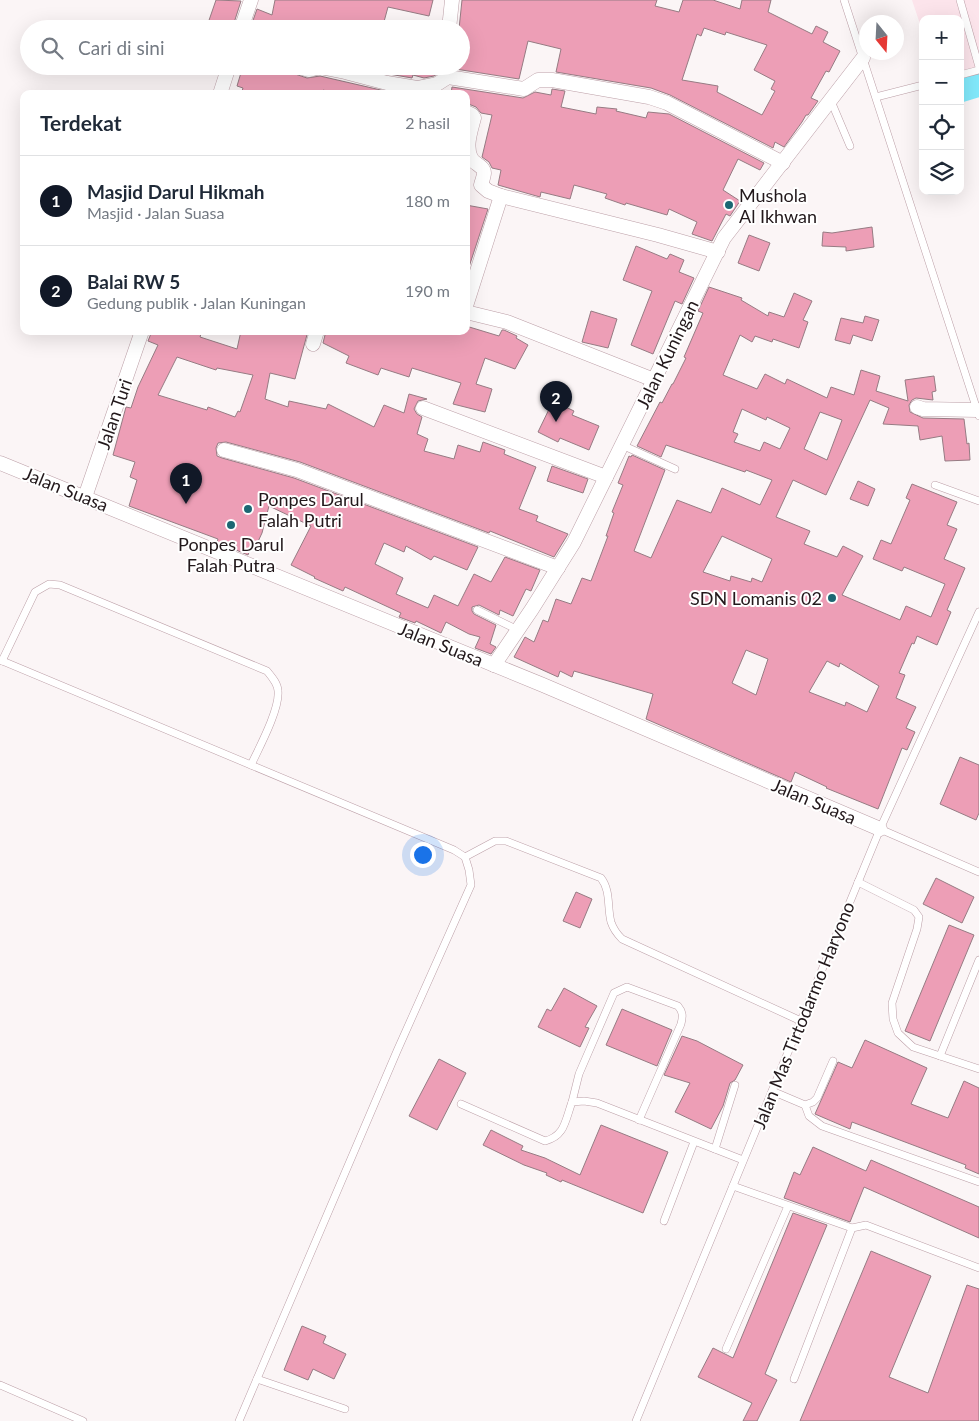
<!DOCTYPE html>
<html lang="id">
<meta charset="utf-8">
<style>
:root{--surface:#fff;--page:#f6f6f7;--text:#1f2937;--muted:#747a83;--line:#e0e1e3;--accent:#111827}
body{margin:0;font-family:Lato,sans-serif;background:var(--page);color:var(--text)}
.controls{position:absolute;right:15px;top:15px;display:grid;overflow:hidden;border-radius:10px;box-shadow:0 5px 20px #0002}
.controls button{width:45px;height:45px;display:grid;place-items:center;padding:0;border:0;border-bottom:1px solid var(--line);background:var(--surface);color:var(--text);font:25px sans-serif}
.compass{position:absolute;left:859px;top:15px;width:45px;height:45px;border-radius:50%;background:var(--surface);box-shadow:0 5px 20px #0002;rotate:162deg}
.you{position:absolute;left:422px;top:854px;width:18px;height:18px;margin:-12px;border:4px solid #fff;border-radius:50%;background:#1a73e8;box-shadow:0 0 0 8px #1a73e833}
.badge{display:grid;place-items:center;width:32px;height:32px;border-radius:50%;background:var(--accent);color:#fff;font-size:16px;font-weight:700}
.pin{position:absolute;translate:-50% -41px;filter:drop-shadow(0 1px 2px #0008)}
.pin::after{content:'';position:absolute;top:26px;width:18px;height:15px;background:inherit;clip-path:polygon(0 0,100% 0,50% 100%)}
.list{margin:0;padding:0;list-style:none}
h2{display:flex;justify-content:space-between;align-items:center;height:65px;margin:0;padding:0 20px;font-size:21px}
h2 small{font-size:16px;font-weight:400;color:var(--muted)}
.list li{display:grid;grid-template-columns:32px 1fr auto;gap:15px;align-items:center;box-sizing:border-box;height:90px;padding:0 20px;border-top:1px solid var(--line)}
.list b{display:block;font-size:19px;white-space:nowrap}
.list p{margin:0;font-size:16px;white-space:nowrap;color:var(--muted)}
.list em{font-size:16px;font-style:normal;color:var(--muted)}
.icon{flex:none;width:28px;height:28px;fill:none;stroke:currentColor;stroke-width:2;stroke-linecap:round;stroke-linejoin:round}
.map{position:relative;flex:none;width:979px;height:1421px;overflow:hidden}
.search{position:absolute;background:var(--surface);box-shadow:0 5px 20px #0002;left:20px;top:20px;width:450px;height:55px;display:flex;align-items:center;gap:12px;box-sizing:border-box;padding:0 18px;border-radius:28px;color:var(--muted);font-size:19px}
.panel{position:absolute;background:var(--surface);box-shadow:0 5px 20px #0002;left:20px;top:90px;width:450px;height:245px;border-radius:10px}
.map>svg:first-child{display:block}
</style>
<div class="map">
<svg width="979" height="1421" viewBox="0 0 979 1421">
<rect width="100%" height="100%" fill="#fbf5f6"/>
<!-- built -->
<path fill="#fce4eb" d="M912,0H979V92L960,97V19H923V33Z"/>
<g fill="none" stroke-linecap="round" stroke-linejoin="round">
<!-- river -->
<path stroke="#82e9fb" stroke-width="29" d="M960,88L979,82"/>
</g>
<!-- building -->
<g fill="#ed9eb6" stroke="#967b83" fill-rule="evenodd">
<path d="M216,0L241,1L232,29H206Z"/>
<path d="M275,0H433L429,16L388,7L382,29H250L257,9L272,15Z"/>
<path d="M462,0H657L655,6L679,12L683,0H713L740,9L742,0H771L768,12L812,34L816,26L828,32L823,42L840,51L829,72L826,71L811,98L818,101L808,115H806L802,122L784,147L775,142L773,148L670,95L651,88L556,72L561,49L528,41L519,79L449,68L443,70L434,76L424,78L413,75L412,78L389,74L358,66H461V29H459ZM704,28L725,35L726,32L767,45L754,70L775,81L771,89L775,91L762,115L717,92L718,86L682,80L697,34L701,36Z"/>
<path d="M243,66H286L289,72L307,78L320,76L398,94H337L323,90L321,94H241L243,88L237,86Z"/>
<path d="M452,87L523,98L535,92L551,95L552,89L565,91L561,107L596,114L597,107L617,109L616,111L646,118L648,112L669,114L764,163L760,170L738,159L723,190L740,201L730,216L726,214L712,241L692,234L697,222L669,209L667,215L626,203L625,205L605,198L607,194L574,185L570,199L541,192L540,197L498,185L501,170L492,168L489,162L482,157L492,115L481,113L476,107L466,103V94H451Z"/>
<path d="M466,205L488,209L466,276Z"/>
<path d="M872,227L874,247L846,251V247L822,246L823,232L832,233Z"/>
<path d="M749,235L770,243L759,271L738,263Z"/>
<path d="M636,246L667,259L670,254L684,260L679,272L694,278L682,304L675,301L653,354L631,345L652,291L623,280Z"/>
<path d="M709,287L742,298L741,300L768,316L769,312L784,317L794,293L812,301L803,320L808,322L799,348L773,339L772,342L755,336L752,342L740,335L723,375L757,389L765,374L785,384L787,379L827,398L831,387L854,395L861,370L880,376L876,391L908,401L905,380L934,376L936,391L932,392L933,400L916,398L912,400L909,405L910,412L923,418L964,419L967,444L969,443L970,460L945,461L942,436L920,440L918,426L883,424L889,408L870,400L826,495L793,480L776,517L810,531L804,544L837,557L843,546L863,556L842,595L900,620L906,606L931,617L945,584L904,567L902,571L873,559L881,540L891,544L910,500L906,498L912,484L957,502L947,525L957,529L944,559L965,568L947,610L951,612L937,645L917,636L914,644L912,643L899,673L905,675L896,698L916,707L906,728L915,732L907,750L902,748L878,809L826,788L827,787L795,772L791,782L646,719L653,694L574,671L572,677L560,671L558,677L514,657L525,637L534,642L543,620L548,622L556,599L571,604L582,578L591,581L608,536H606L614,513L612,512L623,485L618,483L629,456L631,457L632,455L665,470L634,551L651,558L677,500L711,513L722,488L760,505L772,480L746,470L745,472L666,445L661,457L637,446L660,402L662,403L672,384H673L686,358L684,357L703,313L698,311ZM742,409L766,420L767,417L790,428L780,449L764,442L760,451L734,442L738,434L733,432ZM820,412L842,420L827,460L804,449ZM722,536L772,559L762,582L752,578L751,582L731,576L730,581L703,572ZM746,650L768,659L756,695L732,683ZM827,661L839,667L840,663L879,686L867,712L846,702L845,706L809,692Z"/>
<path d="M591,311L617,319L608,348L582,342Z"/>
<path d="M865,316L879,320L872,341L853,335L850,344L835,340L841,318L863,323Z"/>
<path d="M466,326L499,336L502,330H504L517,336L516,338L528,345L515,369L485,358L476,384L492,389L485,412L453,404L461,383L412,368L409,377L381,368L378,375L346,363L349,356L323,343L326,331H466Z"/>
<path d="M152,331H202L200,337L237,349L241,331H308L295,379L270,373L265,399L288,407L289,401L326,409L328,404L374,427L384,405L404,413L409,394L427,399L418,401L414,409L417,414L422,417L417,434L428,439L424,451L454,459L458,445L480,452L483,442L505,450L504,454L536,467L519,509L538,516L536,521L568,534L554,557L490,531L489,533L300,462L226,442L218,443L216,448L217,456L222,458L294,478L478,547L467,570L434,556L431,560L406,546L404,552L384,543L375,564L403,578L396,594L428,608L434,595L458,606L474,574L491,582L505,557L540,570L531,591L526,589L513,616L500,610L499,615L479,605L472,607V611L474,614L496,625L490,644L496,647L491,654L475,648L480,637L469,634L446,622L441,633L416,621L415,623L399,617L401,613L345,587L343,591L314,578L315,577L291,565L311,526L269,506L262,533L255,548L251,547L248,555L217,542L218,539L129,506L137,480L130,477L135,462L113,455L126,407L131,408L138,387L158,345L148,341ZM177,357L216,370L217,368L253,375L240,412L238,411L235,417L208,407L207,410L158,395Z"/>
<path d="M553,401L574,411L572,415L599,426L589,450L560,438L558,442L538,432Z"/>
<path d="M552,466L588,479L583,493L547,481Z"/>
<path d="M858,481L875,489L868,506L850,499Z"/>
<path d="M960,757L979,765V813L976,820L940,804Z"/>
<path d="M936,878L974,897L962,923L923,904Z"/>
<path d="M576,892L592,899L580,928L563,921Z"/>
<path d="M949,925L974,935L930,1041L905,1031Z"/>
<path d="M564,988L597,1006L585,1027L589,1028L580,1047L538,1027L547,1009L551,1011Z"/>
<path d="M622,1009L672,1030L657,1066L606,1045Z"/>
<path d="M682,1036L697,1041L743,1065L735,1080L730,1083L723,1106L711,1129L675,1112L690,1083L664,1075Z"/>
<path d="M865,1040L927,1068L911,1104L948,1118L964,1081L979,1088V1174L965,1168L966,1165L852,1122L850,1129L815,1114L838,1062L852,1068Z"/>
<path d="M439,1059L466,1073L437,1130L409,1116Z"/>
<path d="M601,1125L668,1152L643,1213L562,1180L561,1182L546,1175L547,1173L524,1165L483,1145L491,1130L523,1146L521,1150L545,1158L580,1175Z"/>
<path d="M813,1147L866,1171L871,1160L979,1207V1238L864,1187L850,1222L784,1198L794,1172L800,1175Z"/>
<path d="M793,1213L827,1225L765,1374L777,1380L757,1421H743L752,1403L698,1377L713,1348L733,1358Z"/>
<path d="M871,1251L931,1276L889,1377L928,1393L967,1285L979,1289V1421H800Z"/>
<path d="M302,1326L326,1336L323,1343L346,1354L334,1379L313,1369L308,1380L284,1370Z"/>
</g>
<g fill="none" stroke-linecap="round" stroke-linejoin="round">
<defs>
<g id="service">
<path d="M844,0L979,416"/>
<path d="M960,0L979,67"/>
<path d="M960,75L979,70"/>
<path d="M876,97L923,85"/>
<path d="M831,101L850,146"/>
<path d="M622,445L675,469"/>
<path d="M935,485L979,501"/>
<path d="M477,610L518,630"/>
<path d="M0,660L454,850L465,857L469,870L471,885L397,1051L239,1421"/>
<path d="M2,661L35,592L49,584L60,585L267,671C272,677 278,684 278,691C280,709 259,748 251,765"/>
<path d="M880,829L979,872"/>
<path d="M465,857L495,841H506L601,878C611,891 607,907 611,922C613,928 617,934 622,939L801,1021"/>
<path d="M858,882L914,910L919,917L917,929L892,1003L893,1019L898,1033L913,1047L979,1069"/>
<path d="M940,1056L979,960"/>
<path d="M772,1091L805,1105L813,1102L817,1098L833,1061"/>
<path d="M572,1102L579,1074L614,993L627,987L678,1006C683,1012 683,1016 681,1024L639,1120"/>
<path d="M461,1104L545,1141C565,1136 565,1121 572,1102L584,1101L597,1103L743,1160"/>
<path d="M805,1105L809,1116L822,1126L979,1182"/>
<path d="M715,1149L735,1085"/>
<path d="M733,1186L852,1228L794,1379"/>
<path d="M664,1221L694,1142"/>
<path d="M852,1228L866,1225L979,1268"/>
<path d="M726,1349L788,1206"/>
<path d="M257,1379L345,1409"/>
<path d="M0,1385L83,1421"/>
<path d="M636,1421L880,829L979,612"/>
</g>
<g id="minor">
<path d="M241,29L251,0"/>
<path d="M449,29L452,0"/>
<path d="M295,66L309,70L320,67L345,72L387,83L417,88L437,84L448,77L524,89L538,80H552L649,97L667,103L783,163"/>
<path d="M220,94L229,66"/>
<path d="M466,112L472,115L474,118C471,130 465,146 471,158C474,164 484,166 484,173C484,176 482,181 481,185L488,191L501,196L658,235L718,252"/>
<path d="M466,306L501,196"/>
<path d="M466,312L507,322L654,380"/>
<path d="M313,344L317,331"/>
<path d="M917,407L923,409L977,410"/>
<path d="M423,408L606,477"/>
<path d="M224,450L297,470L558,568"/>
<path d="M0,463L543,685L880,829"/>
<path d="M85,497L142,331"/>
<path d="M494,665L532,609L574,542L724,238L863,58"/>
</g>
</defs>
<!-- service casing -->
<use href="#service" stroke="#bc9fa7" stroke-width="8"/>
<!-- minor casing -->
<use href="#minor" stroke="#bc9fa7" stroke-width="15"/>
<!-- service -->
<use href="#service" stroke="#fff" stroke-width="7"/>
<!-- minor -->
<use href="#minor" stroke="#fff" stroke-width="14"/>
</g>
<!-- markers -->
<g fill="#1d6773" stroke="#fff" stroke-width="2">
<circle cx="729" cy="205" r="5"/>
<circle cx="248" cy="509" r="5"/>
<circle cx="231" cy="525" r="5"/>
<circle cx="832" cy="598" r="5"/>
</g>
<g text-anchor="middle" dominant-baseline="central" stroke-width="4" stroke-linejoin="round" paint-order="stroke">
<!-- poi labels -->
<g font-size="18" fill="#22181b" stroke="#fff" text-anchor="start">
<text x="739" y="195">Mushola<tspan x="739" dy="21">Al Ikhwan</tspan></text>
<text x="258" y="499">Ponpes Darul<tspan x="258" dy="21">Falah Putri</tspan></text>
<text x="231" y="544" text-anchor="middle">Ponpes Darul<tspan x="231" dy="21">Falah Putra</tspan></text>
<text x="822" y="598" text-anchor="end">SDN Lomanis 02</text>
</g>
<!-- street labels -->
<g font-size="18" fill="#22181b" stroke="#fff">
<text transform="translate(667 354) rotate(-64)">Jalan Kuningan</text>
<text transform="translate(114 414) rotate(-71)">Jalan Turi</text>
<text transform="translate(66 489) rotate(22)">Jalan Suasa</text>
<text transform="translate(441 644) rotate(22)">Jalan Suasa</text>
<text transform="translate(814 801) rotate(23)">Jalan Suasa</text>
<text transform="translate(803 1015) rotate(-68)">Jalan Mas Tirtodarmo Haryono</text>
</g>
</g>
</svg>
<div class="controls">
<button>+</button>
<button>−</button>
<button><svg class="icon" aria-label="locate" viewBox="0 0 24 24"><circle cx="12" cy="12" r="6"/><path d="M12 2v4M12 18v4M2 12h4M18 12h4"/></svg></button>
<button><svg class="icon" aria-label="layers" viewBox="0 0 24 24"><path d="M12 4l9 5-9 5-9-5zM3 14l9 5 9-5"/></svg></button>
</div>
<svg class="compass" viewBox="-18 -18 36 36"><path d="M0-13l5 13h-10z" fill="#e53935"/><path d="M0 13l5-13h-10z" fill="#747a83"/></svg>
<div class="you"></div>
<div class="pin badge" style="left:186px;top:504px">1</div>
<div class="pin badge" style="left:556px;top:422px">2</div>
<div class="search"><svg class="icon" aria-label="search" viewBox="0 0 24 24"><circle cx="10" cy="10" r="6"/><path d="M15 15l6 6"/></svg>Cari di sini</div>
<section class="panel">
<h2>Terdekat<small>2 hasil</small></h2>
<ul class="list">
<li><span class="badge">1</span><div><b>Masjid Darul Hikmah</b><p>Masjid · Jalan Suasa</p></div><em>180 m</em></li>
<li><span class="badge">2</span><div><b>Balai RW 5</b><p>Gedung publik · Jalan Kuningan</p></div><em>190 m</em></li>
</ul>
</section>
</div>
